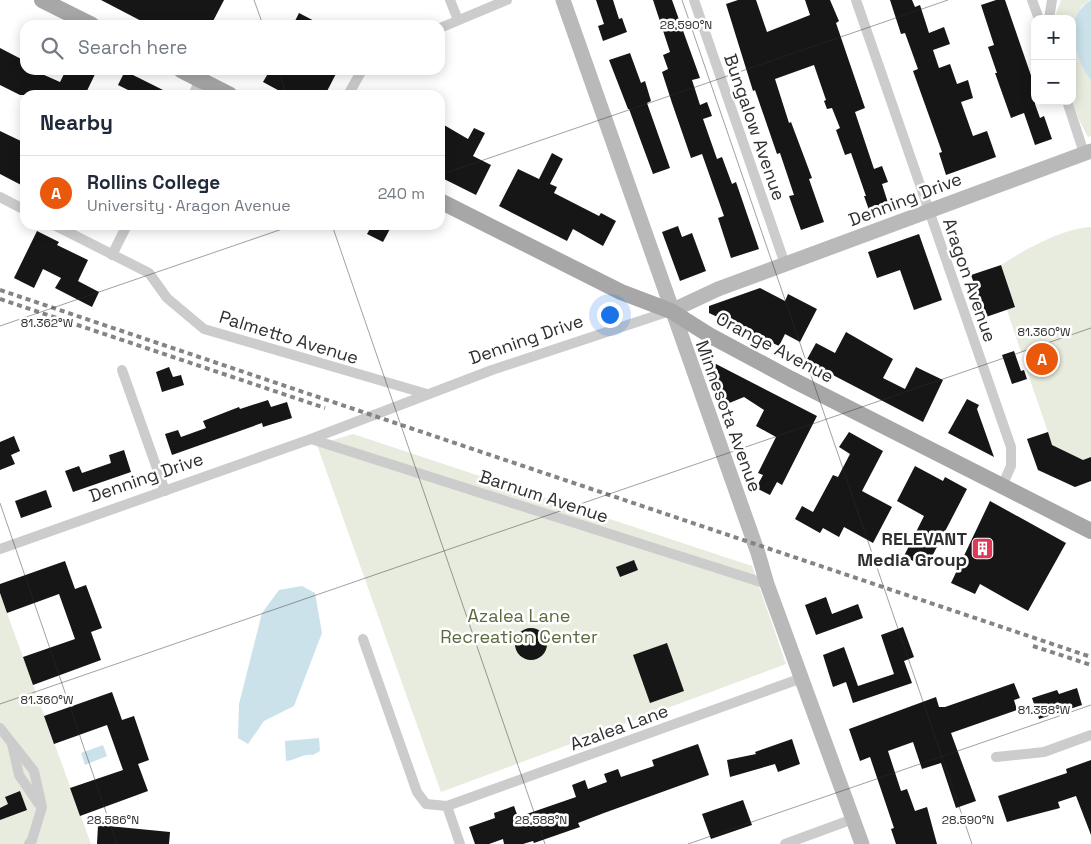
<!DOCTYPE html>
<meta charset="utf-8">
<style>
:root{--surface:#fff;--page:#f6f6f7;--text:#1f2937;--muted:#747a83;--line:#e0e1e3;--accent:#ea580c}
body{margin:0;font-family:"Space Grotesk",sans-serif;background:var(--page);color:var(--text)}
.controls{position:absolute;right:15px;top:15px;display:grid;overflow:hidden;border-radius:10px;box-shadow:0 2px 12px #0003}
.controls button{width:45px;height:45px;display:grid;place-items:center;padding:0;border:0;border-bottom:1px solid var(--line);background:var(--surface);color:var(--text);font:25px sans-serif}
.you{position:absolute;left:609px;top:314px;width:18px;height:18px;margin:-12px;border:4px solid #fff;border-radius:50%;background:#1a73e8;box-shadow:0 0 0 8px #1a73e833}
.badge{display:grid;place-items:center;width:32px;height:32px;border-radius:50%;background:var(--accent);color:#fff;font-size:16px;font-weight:700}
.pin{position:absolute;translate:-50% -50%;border:2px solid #fff;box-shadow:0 1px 5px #0006}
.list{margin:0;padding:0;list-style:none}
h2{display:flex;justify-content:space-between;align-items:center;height:65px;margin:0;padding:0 20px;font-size:21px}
h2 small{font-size:16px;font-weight:400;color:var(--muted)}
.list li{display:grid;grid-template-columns:32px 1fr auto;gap:15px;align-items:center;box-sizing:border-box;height:75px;padding:0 20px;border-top:1px solid var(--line)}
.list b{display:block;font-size:19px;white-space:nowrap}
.list p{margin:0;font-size:16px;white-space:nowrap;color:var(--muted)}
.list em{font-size:16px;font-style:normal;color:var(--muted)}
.icon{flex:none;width:28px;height:28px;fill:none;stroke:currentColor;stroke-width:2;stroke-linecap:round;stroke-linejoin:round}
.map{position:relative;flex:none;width:1091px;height:844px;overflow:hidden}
.search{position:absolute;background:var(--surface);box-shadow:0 2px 12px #0003;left:20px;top:20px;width:425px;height:55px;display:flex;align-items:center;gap:12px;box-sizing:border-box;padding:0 18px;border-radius:15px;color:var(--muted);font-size:19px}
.panel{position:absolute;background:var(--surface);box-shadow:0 2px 12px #0003;left:20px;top:90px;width:425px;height:140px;border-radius:15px}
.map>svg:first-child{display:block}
</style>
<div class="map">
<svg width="1091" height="844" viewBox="0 0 1091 844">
<rect width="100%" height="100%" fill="#fff"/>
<!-- green -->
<g fill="#e7ecde">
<path d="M1061,0H1090L1081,7L1073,32L1082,65L1091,80V136L1088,137L1079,120L1072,100V19H1054Z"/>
<path d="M1091,227V481L1075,487L1038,470L1027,439L1048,432L1027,371L1032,349L1021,352L1007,310L1015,307L1001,265C1024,250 1063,228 1091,227Z"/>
<path d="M353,434L752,566L786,664L441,792L317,445Z"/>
<path d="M0,594L91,844H0Z"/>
</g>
<!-- water -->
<g fill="#cbe2eb">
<path d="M1091,0V80C1074,58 1062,17 1091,0Z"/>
<path d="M302,586L315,593L322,633L294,706L264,721L248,744L238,738L239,704L262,613L279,590Z"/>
<path d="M319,738L320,751L313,755C304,753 296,760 286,761L285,741Z"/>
<path d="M103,745L107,756L85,765L81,753Z"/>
</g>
<!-- building -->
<g fill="#161616">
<path d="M101,0H224L211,25H149Z"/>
<path d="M596,0H613L619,19L622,18L627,32L603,41L598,26L604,24Z"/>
<path d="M653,0H672L700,78L692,80L700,105L707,102L712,116L703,119L717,159L722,157L732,184L736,182L759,249L731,258L718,218L724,216L702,154L691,158L672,103L662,72L668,69L663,55L670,52Z"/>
<path d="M738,0H756L767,32L810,15L805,0H830L839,21L836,23L865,108L855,112L874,169L882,166L888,182L882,184L888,203L869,210L864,196H866L851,153L845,155L836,130L840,128L832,108L827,109L824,101L826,100L814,65L775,79L789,123L791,122L812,178L809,179L824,222L801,230L789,196L794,195L780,153L777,154L755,90L753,91L726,4Z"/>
<path d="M890,0H912L915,7L920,5L929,33L944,27L950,44L933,50L939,68L950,64L957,84L968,80L973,98L961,102L973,136L987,131L996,157L946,175L939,153L942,152L913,71L918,69L905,33L901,34Z"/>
<path d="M996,0H1005L1035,87V104L1040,118L1044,116L1052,139L1035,145L1024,113L1011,118L995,73H997L988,47L994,45L981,5Z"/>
<path d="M299,13L322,25H293Z"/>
<path d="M0,48L25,61V70H33L60,82L66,70H97L85,95H20L0,85Z"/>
<path d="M630,53L641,83L645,81L651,101L647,103L670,168L653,174L629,109H628L609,60Z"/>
<path d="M270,70H338L325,95H287L263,82Z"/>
<path d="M125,71L173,95H138L118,85Z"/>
<path d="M444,125L468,139L474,128L485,133L473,156L491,165L476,195L440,177V132Z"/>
<path d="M0,131L25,143V187L0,174Z"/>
<path d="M552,153L563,159L550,184L557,187L554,193L599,216L601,213L616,221L603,246L573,229L567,241L499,206L518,169L539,179Z"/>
<path d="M372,225H392L383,242L367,234Z"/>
<path d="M678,226L682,237L692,233L706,271L680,281L662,232Z"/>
<path d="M37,231L59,242L57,245L88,260L78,281L99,292L92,307L55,288L61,278L43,269L34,288L14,278Z"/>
<path d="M919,234L942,300L914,310L900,270L877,278L868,252Z"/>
<path d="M1001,265L1015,307L986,317L971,275Z"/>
<path d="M760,288L785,301L788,294L817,309L800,342L785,334L779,346L709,313V306Z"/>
<path d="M846,332L893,359L883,378L905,389L916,367L943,380L923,422L806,361L816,343L835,353Z"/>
<path d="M1014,351L1021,371L1024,370L1027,379L1012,384L1002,355Z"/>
<path d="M716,364L817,416L782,485L777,482L770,495L756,488L763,475L758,473L776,437L756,426L764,410L744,397L722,406L707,372Z"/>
<path d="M169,367L173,377L181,375L184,385L162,392L156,372Z"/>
<path d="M967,399L979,405L977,409L994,457L948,433Z"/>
<path d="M268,400L271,407L287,402L292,418L263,427L262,423L172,455L165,434L178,430L181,437L206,428L203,421L239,407L240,409Z"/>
<path d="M849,432L883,451L862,491L892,507L873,543L844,527L839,537L823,528L820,533L795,519L802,506L813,512L833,475L838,477L850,454L839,447Z"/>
<path d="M1048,432L1052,445L1083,460L1091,457V481L1075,487L1038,470L1027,439Z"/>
<path d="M14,436L20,451L11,455L15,464L0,470V442Z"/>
<path d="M124,450L131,472L73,492L65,471L79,466L82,473L111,463L109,455Z"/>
<path d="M915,466L943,481L945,477L967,489L926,568L904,556L924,516L897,501Z"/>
<path d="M46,490L52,507L21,518L15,501Z"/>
<path d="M990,501L1066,543L1028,611L980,584L975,594L951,583Z"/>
<path d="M634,560L638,570L620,577L616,567Z"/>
<path d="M65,561L75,589L86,585L102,628L91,632L101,660L33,685L23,657L75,639L59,594L7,613L0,593V584Z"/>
<path d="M826,597L832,614L858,604L863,618L816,635L805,605Z"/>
<path d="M903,627L914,657L904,661L912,683L853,703L846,682L833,687L823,655L844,647L858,686L894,674L881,635Z"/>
<circle cx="531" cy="644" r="16"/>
<path d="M667,643L684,691L650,703L633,655Z"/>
<path d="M1014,683L1020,698L1014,700L1017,710L951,733L976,801L956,808L941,763L922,769L913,742L888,751L901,791L907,789L915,811L927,807L937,844H896L891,829L894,828L870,757L860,761L849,729L936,697L939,707H945Z"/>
<path d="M1077,688L1082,705L1039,719L1032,698L1057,690L1059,694Z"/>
<path d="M112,692L122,720L134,716L149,760L138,764L148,791L80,816L70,788L123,770L107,725L54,744L44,716Z"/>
<path d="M792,739L800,764L778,772L775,764L730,777L727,760L756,754L755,752Z"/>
<path d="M698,744L709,775L604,813L578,823L580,827L534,843L533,841L523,844H504L503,839L489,844H475L469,827L495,818L494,813L514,806L518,817L576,797L572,785L585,780L588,789L607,782L604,774L618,769L621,777L654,766L652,760Z"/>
<path d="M1091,760V835L1076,796L1058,802L1060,808L1007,822L998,796L1067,773L1066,769Z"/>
<path d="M20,791L27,810L0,820V808L8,804L5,797Z"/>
<path d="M743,800L752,825L711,839L702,814Z"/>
<path d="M98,825L170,832L169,844H97Z"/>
</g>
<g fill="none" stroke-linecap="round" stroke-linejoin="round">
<!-- street -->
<g stroke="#ccc" stroke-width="10">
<path d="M450,0L458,20"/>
<path d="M694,0L785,264"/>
<path d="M856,0L1011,447V466L1002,486"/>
<path d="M1032,0L1039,19"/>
<path d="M1049,19L1052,0"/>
<path d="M440,28L507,0"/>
<path d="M193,95L200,80"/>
<path d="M348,95L362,70"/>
<path d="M1067,101L1084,153"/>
<path d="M0,197L25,210"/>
<path d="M54,225L149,273L167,298L204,329L427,394"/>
<path d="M112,255L127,225"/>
<path d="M122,370L165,491"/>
<path d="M311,439L767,584"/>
<path d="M0,549L311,439L492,370L670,311"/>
<path d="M363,639L417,792L426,804L447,806L802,678"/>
<path d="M0,728L34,771L42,807L32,840L29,844"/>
<path d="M12,744L19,775L38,803"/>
<path d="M996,757L1044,752L1091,735"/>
<path d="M447,806L460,844"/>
<path d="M785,844L853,819"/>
</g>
<!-- secondary -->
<g stroke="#b9b9b9" stroke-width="15">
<path d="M563,0L758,553L767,584L862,844"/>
<path d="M671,311L718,289L1091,151"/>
</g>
<!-- primary -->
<g stroke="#a7a7a7" stroke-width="16">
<path d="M42,0L92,25"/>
<path d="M181,70L230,95"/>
<path d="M440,201L621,292L671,311L709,335L791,379L1091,531"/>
</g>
<!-- rail -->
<g stroke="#848484" stroke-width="4" stroke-dasharray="5 4" stroke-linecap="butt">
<path d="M0,290L1091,657"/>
<path d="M0,299L325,408"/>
<path d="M1033,646L1091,665"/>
</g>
</g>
<!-- ticks -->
<path fill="none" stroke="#2f2f2f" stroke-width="1" stroke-opacity="0.45" d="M254,0L263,25M682,0L972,844M278,70L287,95M440,175L948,0M332,225L545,844M0,326L294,225M0,503L117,844M0,704L1091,328M688,844L1091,705"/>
<!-- icons -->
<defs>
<symbol id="building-square" viewBox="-11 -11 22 22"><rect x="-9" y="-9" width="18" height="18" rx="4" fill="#e13757" stroke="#fff"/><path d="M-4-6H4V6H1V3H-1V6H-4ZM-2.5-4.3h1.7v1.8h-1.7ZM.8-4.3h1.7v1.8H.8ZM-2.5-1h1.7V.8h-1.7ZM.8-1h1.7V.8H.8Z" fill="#fff"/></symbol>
</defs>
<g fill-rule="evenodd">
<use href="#building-square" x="970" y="536" width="25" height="25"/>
</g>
<g text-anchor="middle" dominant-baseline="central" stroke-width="5" stroke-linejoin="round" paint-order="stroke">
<!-- street labels -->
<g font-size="18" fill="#2f2f2f" stroke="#fff">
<text transform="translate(755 127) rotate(71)">Bungalow Avenue</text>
<text transform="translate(905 199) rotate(-21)">Denning Drive</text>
<text transform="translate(970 280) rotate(71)">Aragon Avenue</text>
<text transform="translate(289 337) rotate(17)">Palmetto Avenue</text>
<text transform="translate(526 339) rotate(-19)">Denning Drive</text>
<text transform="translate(775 347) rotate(28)">Orange Avenue</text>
<text transform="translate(729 416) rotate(70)">Minnesota Avenue</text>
<text transform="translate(146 477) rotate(-19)">Denning Drive</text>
<text transform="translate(544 496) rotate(18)">Barnum Avenue</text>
<text transform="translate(619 727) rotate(-20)">Azalea Lane</text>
</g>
<!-- poi labels -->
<g font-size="18" font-weight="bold" fill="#2f2f2f" stroke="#fff" text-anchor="end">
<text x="967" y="538">RELEVANT<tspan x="967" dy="21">Media Group</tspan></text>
</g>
<!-- park labels -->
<g font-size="18" fill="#586a3e" stroke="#fff">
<text x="519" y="615">Azalea Lane<tspan x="519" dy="21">Recreation Center</tspan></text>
</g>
</g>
<g font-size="12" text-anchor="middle" fill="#2f2f2f" stroke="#fff" stroke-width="5" stroke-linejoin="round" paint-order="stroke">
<text x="686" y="29">28.590°N</text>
<text x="47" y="327">81.362°W</text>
<text x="1044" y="336">81.360°W</text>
<text x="47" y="704">81.360°W</text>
<text x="1044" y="714">81.358°W</text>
<text x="113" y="824">28.586°N</text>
<text x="541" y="824">28.588°N</text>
<text x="968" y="824">28.590°N</text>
</g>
</svg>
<div class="controls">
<button>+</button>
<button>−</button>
</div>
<div class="you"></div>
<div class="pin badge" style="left:1042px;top:359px">A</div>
<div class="search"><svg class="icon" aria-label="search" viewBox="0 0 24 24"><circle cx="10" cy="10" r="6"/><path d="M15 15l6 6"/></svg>Search here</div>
<section class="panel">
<h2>Nearby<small></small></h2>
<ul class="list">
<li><span class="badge">A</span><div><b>Rollins College</b><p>University · Aragon Avenue</p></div><em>240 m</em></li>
</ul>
</section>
</div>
